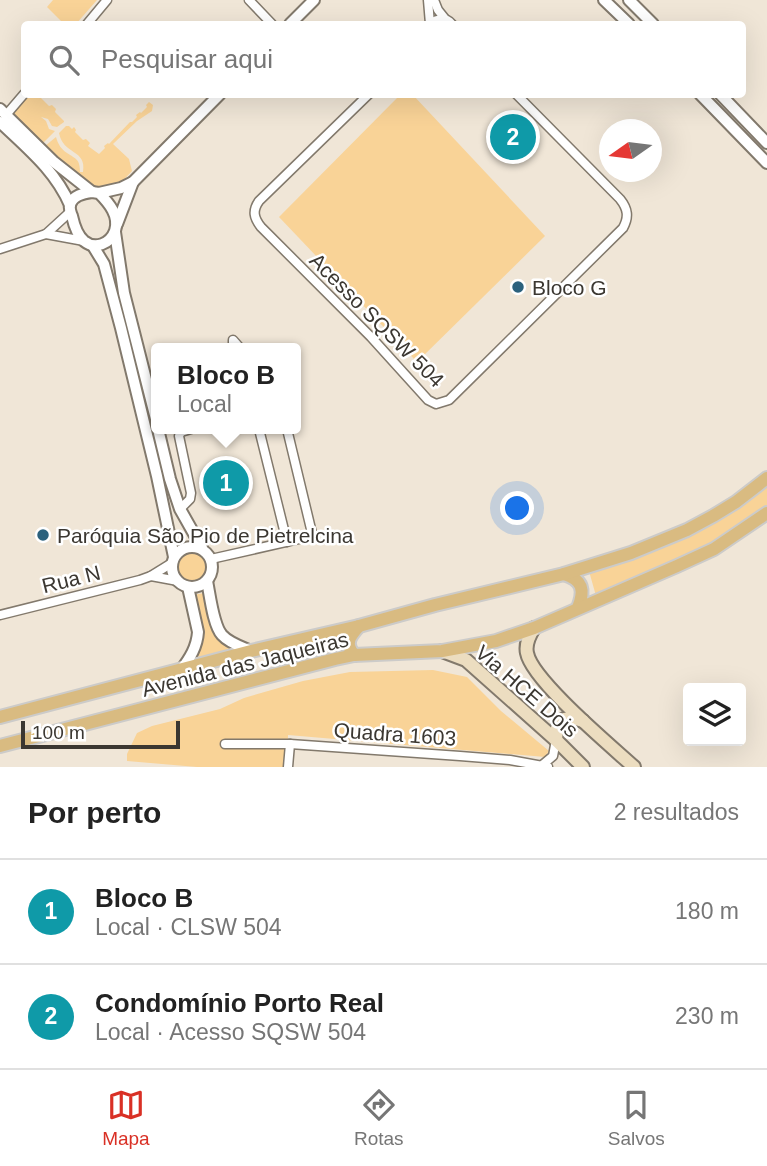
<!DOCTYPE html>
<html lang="pt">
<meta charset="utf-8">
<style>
:root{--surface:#fff;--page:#f2f2f2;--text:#222;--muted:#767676;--line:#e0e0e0;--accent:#d93025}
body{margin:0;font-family:Helvetica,sans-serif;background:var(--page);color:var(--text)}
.controls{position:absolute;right:21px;bottom:21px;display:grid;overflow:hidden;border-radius:7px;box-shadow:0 7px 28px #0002}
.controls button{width:63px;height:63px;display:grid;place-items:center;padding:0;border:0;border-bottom:2px solid var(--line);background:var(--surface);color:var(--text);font:35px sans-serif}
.compass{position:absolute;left:599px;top:119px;width:63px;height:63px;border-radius:50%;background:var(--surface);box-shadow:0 7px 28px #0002;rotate:256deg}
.scale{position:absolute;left:21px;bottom:18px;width:159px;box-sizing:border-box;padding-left:7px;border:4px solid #3b3731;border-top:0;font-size:19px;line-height:24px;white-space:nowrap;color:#3b3731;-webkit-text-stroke:5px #fff;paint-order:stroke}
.you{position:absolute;left:518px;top:509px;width:24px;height:24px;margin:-18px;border:5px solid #fff;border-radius:50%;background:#1a73e8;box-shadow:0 0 0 10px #1a73e833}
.badge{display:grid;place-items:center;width:46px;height:46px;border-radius:50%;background:var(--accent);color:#fff;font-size:23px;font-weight:700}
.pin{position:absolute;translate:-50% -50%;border:4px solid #fff;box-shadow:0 2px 7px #0006}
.popup{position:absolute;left:151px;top:343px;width:150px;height:91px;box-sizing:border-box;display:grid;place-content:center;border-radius:7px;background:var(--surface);filter:drop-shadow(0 2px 5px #0005);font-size:23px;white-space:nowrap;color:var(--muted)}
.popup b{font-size:26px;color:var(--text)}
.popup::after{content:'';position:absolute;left:50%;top:100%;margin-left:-14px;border:14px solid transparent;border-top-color:var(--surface)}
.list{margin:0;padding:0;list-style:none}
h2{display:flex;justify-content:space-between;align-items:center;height:91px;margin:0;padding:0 28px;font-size:30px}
h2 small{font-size:23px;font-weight:400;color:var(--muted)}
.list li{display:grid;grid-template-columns:46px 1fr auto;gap:21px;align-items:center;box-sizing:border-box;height:105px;padding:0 28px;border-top:2px solid var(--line)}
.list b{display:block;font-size:26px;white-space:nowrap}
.list p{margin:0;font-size:23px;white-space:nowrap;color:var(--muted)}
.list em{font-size:23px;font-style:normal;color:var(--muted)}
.icon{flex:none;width:38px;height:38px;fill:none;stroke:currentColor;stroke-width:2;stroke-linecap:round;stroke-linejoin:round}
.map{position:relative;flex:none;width:767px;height:767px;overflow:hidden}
.search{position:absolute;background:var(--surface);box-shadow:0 7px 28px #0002;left:21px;right:21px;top:21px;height:77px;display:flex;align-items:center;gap:18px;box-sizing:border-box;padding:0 24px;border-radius:7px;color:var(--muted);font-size:26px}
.sheet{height:301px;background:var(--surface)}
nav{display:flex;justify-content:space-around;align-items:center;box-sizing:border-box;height:98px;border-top:2px solid var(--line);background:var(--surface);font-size:19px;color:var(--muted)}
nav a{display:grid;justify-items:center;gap:4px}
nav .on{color:var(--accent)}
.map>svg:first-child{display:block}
</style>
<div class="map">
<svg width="767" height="767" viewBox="0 0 767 767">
<rect width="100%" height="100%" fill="#f0e6d7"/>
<!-- green -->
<g fill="#f9d397">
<path d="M53,0H97L76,24H64L47,7Z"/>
<path d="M28,95H42L41,98L49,106L52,105L56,109L55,112L64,121V122L57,127L52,126L48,119L41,117L46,121L49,129L55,131L44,142H42L13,113Z"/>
<path d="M400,95H413L545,236L417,362L279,217Z"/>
<path d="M149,102L153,105L152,111L137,121L113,144L129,159L132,171C128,175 124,180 119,183C114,186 103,188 98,187C83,184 56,157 45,146L56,137C58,144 61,149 67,153C76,159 80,159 80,172H83C87,149 63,155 59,133L66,126H69L72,129L74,127L76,130L75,132L83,140L86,139L90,143L88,146L99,154L105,148L104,146L108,143L109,144L130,122H132L137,117L136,115L140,112L141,113L147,107L146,105Z"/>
<path d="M767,486V507L729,533L685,558L596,596L589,571C610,565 632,559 652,551C693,535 732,512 767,486Z"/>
<circle cx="192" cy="568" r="16"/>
<path d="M204,593C209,616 211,639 234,651L195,661C209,640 198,617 193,595Z"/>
<path d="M433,670L467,677L501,711L549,751L545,757L288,735L287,767H197L127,761V754L137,733L152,726L220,709L244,698L303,681L350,672Z"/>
</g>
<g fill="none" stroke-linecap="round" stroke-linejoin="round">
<defs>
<g id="minor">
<path d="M249,0L272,24"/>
<path d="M428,0L430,24"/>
<path d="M434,0L438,10L446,20"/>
<path d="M87,24L107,0"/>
<path d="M430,24C437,18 446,17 452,24"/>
<path d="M369,94L259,201C252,211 254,218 261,227L371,337L428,400L436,404L449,400L623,228C629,217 628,209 620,199L516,94"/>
<path d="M6,115L24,94"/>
<path d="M46,234L84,241"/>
<path d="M0,249L46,234L70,212"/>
<path d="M233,348V340L240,348"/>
<path d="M259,429L287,542"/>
<path d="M180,509L190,499L191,493L179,436L181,432L191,429"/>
<path d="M211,559L308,537L312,533L311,529L287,429"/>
<path d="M151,576L178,581"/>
<path d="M0,615L140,580L151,576L172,563"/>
<path d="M225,744H290L460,756L510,760L548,767"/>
<path d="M541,766L553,756L556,740"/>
<path d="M288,767L290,744"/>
</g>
<g id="tertiary">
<path d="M604,0L629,24"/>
<path d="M629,0L653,24"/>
<path d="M290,24L314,0"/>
<path d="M700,94L767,163"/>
<path d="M720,94L767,143"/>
<path d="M0,109L54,162L92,192"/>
<path d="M0,122C27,148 55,170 70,205"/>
<path d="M92,192L99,193C109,203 120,216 115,231C110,244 95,250 84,241C77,235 74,225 72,216C71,214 69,208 70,205C72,196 84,193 92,192Z"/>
<path d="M99,193L121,188L133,182L220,94"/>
<path d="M117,224L133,182"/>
<path d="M115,232L124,293L156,419"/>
<path d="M93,246L104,264L121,328L157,476L174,557"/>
<path d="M158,429L170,479L180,509L202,548"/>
<circle cx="192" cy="567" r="20"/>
<path d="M207,581C210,595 213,625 222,635C229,643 242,647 251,651"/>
<path d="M181,670C190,658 197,647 198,632L188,587"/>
</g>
<g id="secondary">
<path d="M534,628C529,636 525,644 527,653C532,680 611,746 634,767"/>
<path d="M442,651L466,660L556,740L583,767"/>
<path d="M556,740L557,728L564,719L573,718L583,721"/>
</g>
<g id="primary">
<path d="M564,574C583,580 585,590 578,608"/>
<path d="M354,655C344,643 350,636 359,626"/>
<path d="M0,717L251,651L359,626L435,605L564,574L631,553L687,530L713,516L736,502L767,478"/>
<path d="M0,746L335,659L354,655L442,651L496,641L534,628L677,566L714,549L767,513"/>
</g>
</defs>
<!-- minor casing -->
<use href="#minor" stroke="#82796c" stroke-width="11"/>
<!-- tertiary casing -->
<use href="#tertiary" stroke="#82796c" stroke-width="14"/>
<!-- secondary casing -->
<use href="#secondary" stroke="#82796c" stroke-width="16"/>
<!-- primary casing -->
<use href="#primary" stroke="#cccbc9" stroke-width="16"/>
<!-- minor -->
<use href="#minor" stroke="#fff" stroke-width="8"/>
<!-- tertiary -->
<use href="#tertiary" stroke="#fff" stroke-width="10"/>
<!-- secondary -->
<use href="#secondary" stroke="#ecddc0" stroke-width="12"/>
<!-- primary -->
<use href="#primary" stroke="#d9bb81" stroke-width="12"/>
</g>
<!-- markers -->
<g fill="#2b617d" stroke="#fff" stroke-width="2.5">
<circle cx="518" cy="287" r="7"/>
<circle cx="43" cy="535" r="7"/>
</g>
<g text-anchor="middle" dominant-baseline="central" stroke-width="5" stroke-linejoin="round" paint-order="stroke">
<!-- poi labels -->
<g font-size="21" fill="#3b3731" stroke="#fff" text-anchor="start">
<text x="532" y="287">Bloco G</text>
<text x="57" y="535">Paróquia São Pio de Pietrelcina</text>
</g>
<!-- street labels -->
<g font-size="21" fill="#3b3731" stroke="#fff">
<text transform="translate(377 320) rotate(45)">Acesso SQSW 504</text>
<text transform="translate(71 579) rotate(-14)">Rua N</text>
<text transform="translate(245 664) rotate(-14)">Avenida das Jaqueiras</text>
<text transform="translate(527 691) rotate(41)">Via HCE Dois</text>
<text transform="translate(395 734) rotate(4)">Quadra 1603</text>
</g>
</g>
</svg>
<div class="controls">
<button><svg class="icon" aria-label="layers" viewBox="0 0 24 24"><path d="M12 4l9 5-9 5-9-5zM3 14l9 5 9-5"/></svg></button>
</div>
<svg class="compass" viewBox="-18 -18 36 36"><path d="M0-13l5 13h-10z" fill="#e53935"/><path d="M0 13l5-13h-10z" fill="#767676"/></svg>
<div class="scale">100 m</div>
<div class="you"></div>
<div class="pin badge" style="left:226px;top:483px;background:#0f9aa8">1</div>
<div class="popup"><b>Bloco B</b>Local</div>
<div class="pin badge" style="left:513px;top:137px;background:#0f9aa8">2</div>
<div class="search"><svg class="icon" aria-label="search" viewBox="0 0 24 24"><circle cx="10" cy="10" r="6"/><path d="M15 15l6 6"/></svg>Pesquisar aqui</div>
</div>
<section class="sheet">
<h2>Por perto<small>2 resultados</small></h2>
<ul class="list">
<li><span class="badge" style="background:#0f9aa8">1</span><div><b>Bloco B</b><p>Local · CLSW 504</p></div><em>180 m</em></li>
<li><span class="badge" style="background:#0f9aa8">2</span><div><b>Condomínio Porto Real</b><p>Local · Acesso SQSW 504</p></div><em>230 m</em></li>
</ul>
</section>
<nav>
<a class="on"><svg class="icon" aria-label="map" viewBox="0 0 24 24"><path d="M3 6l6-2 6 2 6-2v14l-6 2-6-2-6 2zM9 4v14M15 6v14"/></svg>Mapa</a>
<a><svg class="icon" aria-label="directions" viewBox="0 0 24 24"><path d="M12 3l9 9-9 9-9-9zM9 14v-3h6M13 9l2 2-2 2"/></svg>Rotas</a>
<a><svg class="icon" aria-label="saved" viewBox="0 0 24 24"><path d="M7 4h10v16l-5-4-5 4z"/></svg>Salvos</a>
</nav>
